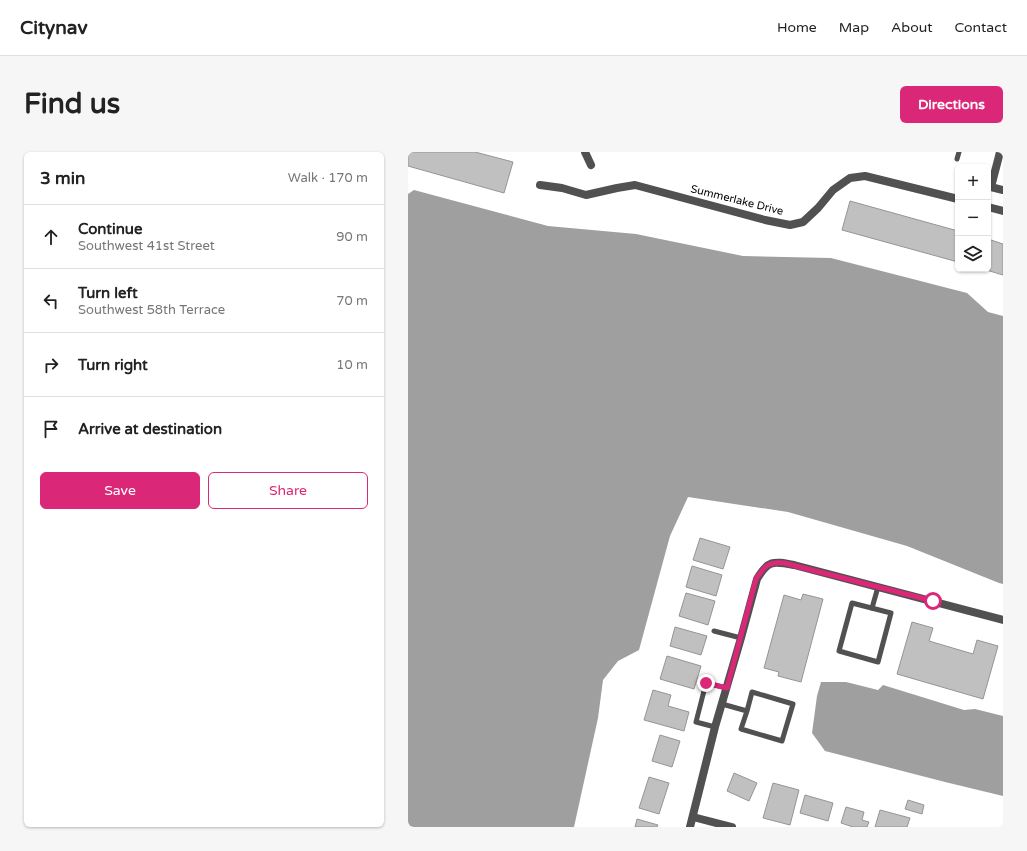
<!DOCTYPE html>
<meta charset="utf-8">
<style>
:root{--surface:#fff;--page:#f6f6f6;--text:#222;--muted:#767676;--line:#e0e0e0;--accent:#db2777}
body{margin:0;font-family:"Varela Round",sans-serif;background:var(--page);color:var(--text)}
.controls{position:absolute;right:12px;top:12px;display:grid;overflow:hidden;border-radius:6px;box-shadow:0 1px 3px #0004}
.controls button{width:36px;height:36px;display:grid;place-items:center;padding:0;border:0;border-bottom:1px solid var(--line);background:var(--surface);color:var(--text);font:20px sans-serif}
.stop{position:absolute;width:12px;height:12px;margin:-9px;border:3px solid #db2777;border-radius:50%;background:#fff}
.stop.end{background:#db2777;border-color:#fff;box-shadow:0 1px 4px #0008}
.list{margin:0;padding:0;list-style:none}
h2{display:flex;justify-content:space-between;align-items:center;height:52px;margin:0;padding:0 16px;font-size:17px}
h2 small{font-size:13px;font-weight:400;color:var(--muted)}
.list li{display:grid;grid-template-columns:26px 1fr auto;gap:12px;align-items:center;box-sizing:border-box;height:64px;padding:0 16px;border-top:1px solid var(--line)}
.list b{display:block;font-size:15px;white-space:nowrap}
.list p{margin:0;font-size:13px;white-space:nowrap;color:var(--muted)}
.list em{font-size:13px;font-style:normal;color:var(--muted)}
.actions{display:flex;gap:8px;padding:12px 16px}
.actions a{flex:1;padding:9px 0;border:1px solid var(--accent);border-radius:6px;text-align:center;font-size:14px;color:var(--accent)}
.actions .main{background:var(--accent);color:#fff}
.icon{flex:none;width:22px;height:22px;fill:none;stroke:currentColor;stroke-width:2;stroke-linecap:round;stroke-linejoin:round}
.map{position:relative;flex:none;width:595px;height:675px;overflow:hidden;border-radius:6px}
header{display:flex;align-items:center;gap:24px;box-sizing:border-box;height:56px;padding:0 20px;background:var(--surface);border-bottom:1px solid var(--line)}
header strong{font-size:19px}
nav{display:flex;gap:22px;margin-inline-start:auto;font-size:14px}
.intro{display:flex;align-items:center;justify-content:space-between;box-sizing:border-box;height:96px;padding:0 24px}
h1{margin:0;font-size:28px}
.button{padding:10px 18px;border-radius:6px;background:var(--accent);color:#fff;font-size:14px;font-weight:700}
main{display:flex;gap:24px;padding:0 24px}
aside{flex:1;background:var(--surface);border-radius:6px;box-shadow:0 1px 3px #0004}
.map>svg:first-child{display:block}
</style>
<header>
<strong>Citynav</strong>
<nav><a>Home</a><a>Map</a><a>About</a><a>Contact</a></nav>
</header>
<div class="intro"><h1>Find us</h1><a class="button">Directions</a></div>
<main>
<aside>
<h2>3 min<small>Walk · 170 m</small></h2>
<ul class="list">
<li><svg class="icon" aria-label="ahead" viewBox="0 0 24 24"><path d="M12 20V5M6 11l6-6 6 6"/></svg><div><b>Continue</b><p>Southwest 41st Street</p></div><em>90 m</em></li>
<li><svg class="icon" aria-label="left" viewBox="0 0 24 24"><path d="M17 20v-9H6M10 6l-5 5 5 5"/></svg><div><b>Turn left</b><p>Southwest 58th Terrace</p></div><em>70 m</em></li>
<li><svg class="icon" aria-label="right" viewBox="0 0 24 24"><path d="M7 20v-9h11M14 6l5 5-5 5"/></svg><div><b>Turn right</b></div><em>10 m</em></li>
<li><svg class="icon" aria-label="arrive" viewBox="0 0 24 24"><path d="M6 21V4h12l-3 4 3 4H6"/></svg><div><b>Arrive at destination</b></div></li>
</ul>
<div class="actions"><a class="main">Save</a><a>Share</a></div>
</aside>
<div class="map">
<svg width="595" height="675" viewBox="0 0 595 675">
<rect width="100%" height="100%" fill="#fff"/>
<!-- water -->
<g fill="#9f9f9f">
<path d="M6,38L140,74L228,82L335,104L423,106L559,141L580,160L595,164V432L591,431L499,394L380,360L280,345L262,384L231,498L210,509L195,528L190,566L166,675H0V42Z"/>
<path d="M413,530H438L470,538L475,533L556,558L567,557L595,564V644L537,630L417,599L404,581L409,544Z"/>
</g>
<!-- building -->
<g fill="#c0c0c0" stroke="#959595">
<path d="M0,0H67L105,10L96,41L0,14Z"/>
<path d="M442,49L550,79V110L434,78Z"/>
<path d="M580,87L595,92V123L575,117H580Z"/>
<path d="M292,386L322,395L315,417L285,408Z"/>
<path d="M284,414L314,423L308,444L278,435Z"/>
<path d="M278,441L307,449L300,473L271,464Z"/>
<path d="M395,442L415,447L393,530L370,524L371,520L356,516L376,443L393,448Z"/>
<path d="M504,470L525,476L521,489L565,502L569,488L590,494L575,547L489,522Z"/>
<path d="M267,475L299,484L293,503L262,494Z"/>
<path d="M259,504L293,514L286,537L252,527Z"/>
<path d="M245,538L263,543L260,554L281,560L276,579L236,568Z"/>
<path d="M252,583L272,589L264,615L244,609Z"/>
<path d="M326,621L349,631L341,649L319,639Z"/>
<path d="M241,625L261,631L251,662L231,656Z"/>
<path d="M365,631L391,638L382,673L355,666Z"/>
<path d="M397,643L425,651L420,669L392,661Z"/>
<path d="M500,648L516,653L514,662L497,657Z"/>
<path d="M438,655L456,660L454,668L461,670L459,675H445L433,671Z"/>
<path d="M472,658L502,666L499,675H467Z"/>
<path d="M229,667L250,673L249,675H227Z"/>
</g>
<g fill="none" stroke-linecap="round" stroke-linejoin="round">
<!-- lane -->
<g stroke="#515151" stroke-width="5">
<path d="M549,7L551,0"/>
<path d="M444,451L483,461L470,510L431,499Z"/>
<path d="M464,456L470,435"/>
<path d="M306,479L333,486"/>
<path d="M314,552L339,559L333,577L374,589L385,552L344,540L339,559"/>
<path d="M307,575L288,570L298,531L319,536"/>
</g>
<!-- street -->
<g stroke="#515151" stroke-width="8">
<path d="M177,0L183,13"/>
<path d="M592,0L583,35L595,38"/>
<path d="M132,33L154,36L178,43L209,36L227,33L357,68L382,73L395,70L410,56L425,38L442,26L457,24L550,47"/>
<path d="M580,55L595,59"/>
<path d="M285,665L324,675"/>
<path d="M282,675L307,575L333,486L349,427C360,408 365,409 386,413L595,468"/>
</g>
</g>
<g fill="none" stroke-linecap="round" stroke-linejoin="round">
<!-- route -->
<path stroke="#db2777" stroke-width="5" d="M298,531L319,536L348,427C356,415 360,409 376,411L525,449"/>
</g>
<g text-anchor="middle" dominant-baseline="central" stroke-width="3" stroke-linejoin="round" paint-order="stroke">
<!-- street labels -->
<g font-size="11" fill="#000" stroke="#fff">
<text transform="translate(329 48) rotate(14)">Summerlake Drive</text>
</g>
</g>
</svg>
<div class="controls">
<button>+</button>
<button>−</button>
<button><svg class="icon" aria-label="layers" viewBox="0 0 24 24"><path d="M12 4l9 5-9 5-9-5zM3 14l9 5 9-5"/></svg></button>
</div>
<div class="stop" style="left:525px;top:449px"></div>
<div class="stop end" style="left:298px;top:531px"></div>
</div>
</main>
